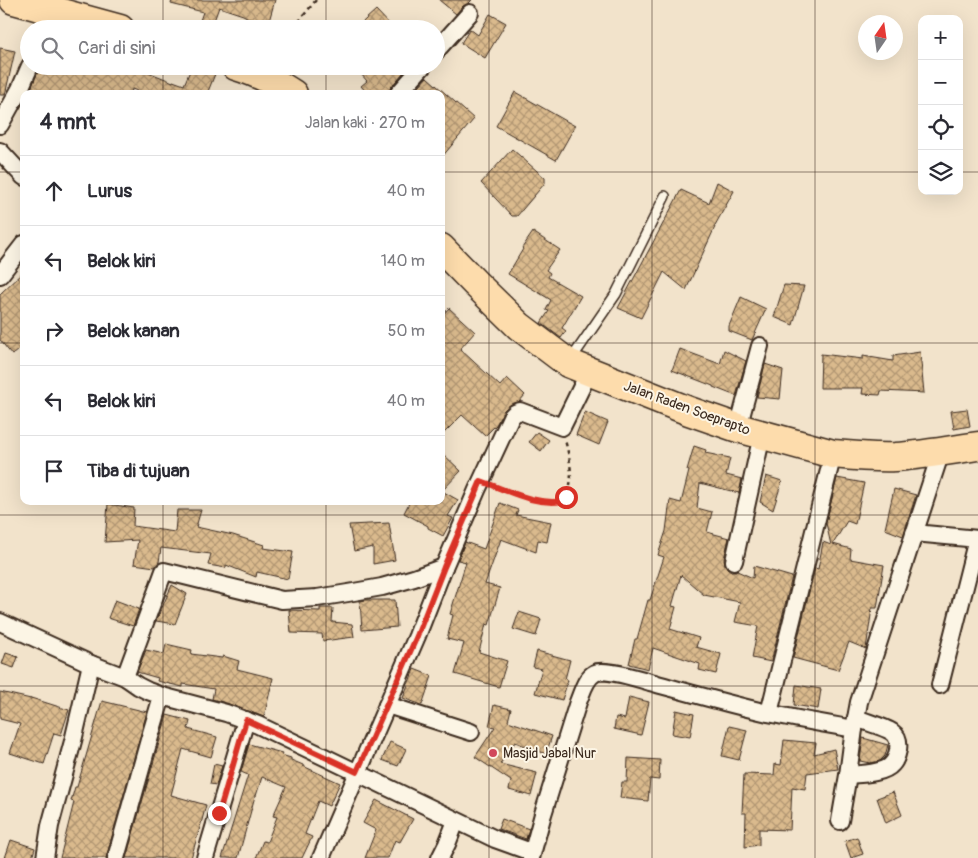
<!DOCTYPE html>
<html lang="id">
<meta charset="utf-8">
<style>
:root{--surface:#fff;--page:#f7f7f7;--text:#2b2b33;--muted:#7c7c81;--line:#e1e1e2}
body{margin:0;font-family:Pangolin,sans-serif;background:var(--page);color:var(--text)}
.controls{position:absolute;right:15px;top:15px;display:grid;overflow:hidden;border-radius:10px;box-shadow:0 5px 20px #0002}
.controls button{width:45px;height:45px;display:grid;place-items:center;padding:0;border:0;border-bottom:1px solid var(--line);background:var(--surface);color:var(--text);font:25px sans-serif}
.compass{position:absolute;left:858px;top:15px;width:45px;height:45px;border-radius:50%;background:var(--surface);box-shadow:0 5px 20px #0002;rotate:13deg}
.stop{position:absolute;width:15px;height:15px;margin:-11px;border:4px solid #d93025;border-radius:50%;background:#fff}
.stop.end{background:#d93025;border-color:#fff;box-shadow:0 1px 5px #0008}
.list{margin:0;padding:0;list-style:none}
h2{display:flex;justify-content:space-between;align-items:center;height:65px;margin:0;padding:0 20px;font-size:21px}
h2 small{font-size:16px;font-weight:400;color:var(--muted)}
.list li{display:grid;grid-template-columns:32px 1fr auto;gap:15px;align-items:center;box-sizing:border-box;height:70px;padding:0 20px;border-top:1px solid var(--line)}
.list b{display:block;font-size:19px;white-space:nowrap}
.list em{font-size:16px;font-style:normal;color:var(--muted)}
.icon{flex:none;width:28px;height:28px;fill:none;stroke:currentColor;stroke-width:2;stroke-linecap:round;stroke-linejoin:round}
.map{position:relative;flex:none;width:978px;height:858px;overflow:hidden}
.search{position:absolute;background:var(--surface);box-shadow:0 5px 20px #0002;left:20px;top:20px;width:425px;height:55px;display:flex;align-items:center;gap:12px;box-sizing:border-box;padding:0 18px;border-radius:28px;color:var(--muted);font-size:19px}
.panel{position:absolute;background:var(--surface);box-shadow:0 5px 20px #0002;left:20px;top:90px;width:425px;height:415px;border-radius:10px}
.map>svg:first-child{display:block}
</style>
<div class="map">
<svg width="978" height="858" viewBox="0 0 978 858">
<defs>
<pattern id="building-cross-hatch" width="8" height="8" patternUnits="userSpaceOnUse" patternTransform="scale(1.25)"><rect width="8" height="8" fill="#daba8d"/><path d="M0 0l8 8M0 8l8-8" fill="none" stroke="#b29773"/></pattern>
</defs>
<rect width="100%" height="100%" fill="#f2e3cb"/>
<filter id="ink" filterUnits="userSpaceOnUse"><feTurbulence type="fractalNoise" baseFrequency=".02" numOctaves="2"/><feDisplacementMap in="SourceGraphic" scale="10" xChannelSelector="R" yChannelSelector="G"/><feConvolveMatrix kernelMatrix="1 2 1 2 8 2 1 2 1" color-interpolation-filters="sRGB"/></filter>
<g filter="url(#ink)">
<!-- building -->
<g fill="url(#building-cross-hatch)" stroke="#3b2a1e">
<path d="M172,0H275L267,28L243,15L219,7L211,29H197L203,12L171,4Z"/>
<path d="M439,0H472L469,3L463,6L456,14Z"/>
<path d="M376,10L394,29H355Z"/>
<path d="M490,14L506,23L485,58L461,43L470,29L478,35Z"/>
<path d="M0,48L15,51L5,95H0Z"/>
<path d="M40,66H133L173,82V81L184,85L192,66L215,74L207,94H145L132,89L131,94H29Z"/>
<path d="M354,66H409L391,87L388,94H368L361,86L367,81Z"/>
<path d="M427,77L474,119L441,158V94H412Z"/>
<path d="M515,92L575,126L556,160L496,126Z"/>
<path d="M512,149L545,178V183L517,216H512L481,183Z"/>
<path d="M717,182L734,191L714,227H715L686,290L664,272L641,318L618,308L681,190L709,203Z"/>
<path d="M533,232L560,250L546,270L550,273L548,277L581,296L562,328L566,331L561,338L541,323L549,311L546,310L551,300L508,274L523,249L522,248Z"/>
<path d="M24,271V345L12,355L0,340V294Z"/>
<path d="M784,285L804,286L793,325L774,317Z"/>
<path d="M741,297L766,309L752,340L729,331V326Z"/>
<path d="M449,308L475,332L460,349L500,386L507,378L525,395L519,402L511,404L504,410L496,425L485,436L462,415L441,436V317Z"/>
<path d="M680,349L720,364L724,350L746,361L736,396L713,387V386L672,370Z"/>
<path d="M920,352L924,393L881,391L880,395L862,394L863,388H820L821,354L863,359V356L893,361V356Z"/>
<path d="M765,364L783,370L780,399L757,397Z"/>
<path d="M967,409L970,426L954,429L951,411Z"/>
<path d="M585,412L608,422L599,445L576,435Z"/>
<path d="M537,432L549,440L541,451L529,442Z"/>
<path d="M694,446L706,450L705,453L730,458L726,475L742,479L739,493L700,483L697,508L712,512L707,532L729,538L724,559L725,564L727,568L731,571H737L753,578L754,566L792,577L771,662L752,658L758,626L735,622L740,602L704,595L681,575L672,606L676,607L670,629L699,638L696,647L721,654L716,674L699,670L700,664L653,648L648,669L629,664L635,639H637L648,600H650L664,557L658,555L666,531L670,500L681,503L689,471L687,470Z"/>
<path d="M441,452L461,471L442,491L458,500L448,516L453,518L443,536L428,528V526L404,513L410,501H441Z"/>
<path d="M766,476L782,481L773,510L760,502Z"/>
<path d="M837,478L864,483L855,524L847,521L833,544L851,549L850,559L884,565L877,608H872L866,649L849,642L838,670L793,658L815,568L818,569L823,542L831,545L826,523Z"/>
<path d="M894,489L916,495L903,536L885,529Z"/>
<path d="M500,503L518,510L516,515L551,522L547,542L538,540L536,552L501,539L485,584L500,588L489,625L486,624L479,652L507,661L499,687L455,674L464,643L447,639L453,615L450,614L466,562L458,560L465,542L484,549Z"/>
<path d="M108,504L134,508L133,526L175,532L177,510H201L196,527L233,535L264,545L263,548L293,552L288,579L257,572L256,577L226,565V568L208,565L211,554L161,548L159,562L155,567L134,564L138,540L105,542Z"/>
<path d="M389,523L395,560L373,564V547L354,551L349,525Z"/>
<path d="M172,585L187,594L175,624L156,621Z"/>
<path d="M115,600L139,609L133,626L108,618Z"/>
<path d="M366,600H395L397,627L362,630L360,601Z"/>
<path d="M320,608H333L332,622L352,624L354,637L323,641L322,634L291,633L289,610L320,611Z"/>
<path d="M519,612L541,619L536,636L513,629Z"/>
<path d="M166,644L192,650L191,654L222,658L223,656L239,661L237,669L273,678L264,717L229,704L212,699L214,689L183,684V687L157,681L158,678L137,672L146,650L164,654Z"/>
<path d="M537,651L570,660L565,679L568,680L562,700L535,693L542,669L533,667Z"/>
<path d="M6,653L18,657L14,668L2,664Z"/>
<path d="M414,669L432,676L422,705L403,698Z"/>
<path d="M796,685L821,689L818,709L794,705Z"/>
<path d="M0,692L31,699V698L69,710L61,735L54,733L44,764L10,753L20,724L0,719Z"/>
<path d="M629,697L649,702L641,735L614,729L616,717L625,719Z"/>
<path d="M102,701L147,712L106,858H60L74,802L71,801L75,787H77Z"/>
<path d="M494,705L511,709L508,721L552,736L546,754L515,742L500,764L537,773L531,796L509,790L511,781L475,757L495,727L489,726Z"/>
<path d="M676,710L694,714L690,737L672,734Z"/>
<path d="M167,715L190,721L188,729L217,737L211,757L183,749L171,795L206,805L201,824L191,858H126Z"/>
<path d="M729,726L747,730L739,760L722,756Z"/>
<path d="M863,738L888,745L885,756L880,761L870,763L860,761Z"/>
<path d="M784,740L816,743L814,754L834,749L838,769L807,773L805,789L792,787L790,830L759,829V845L745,847L746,813H742L744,774L774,775L775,764L781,765Z"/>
<path d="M390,742L406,749L398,766L382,760Z"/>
<path d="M249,744L282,753L281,755L291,758V760L303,765V766L340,783L329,806L318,801L305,834L312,837L302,858H256L263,841L267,842L277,817L273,816L286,787L262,777L256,796H255L238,858H222L248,775L241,772Z"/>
<path d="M628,758L660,760L659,780L650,779L648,801L620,798L622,782H627Z"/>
<path d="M214,764L222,766L216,785L210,784Z"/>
<path d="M893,792L902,815L886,823L877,798Z"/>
<path d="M376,800L413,819L400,842L395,840L388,858H365L376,830L363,823Z"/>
<path d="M502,819L529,829L526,839L498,829Z"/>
<path d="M857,837L863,854L851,858L845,841Z"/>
<path d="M11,840L35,848L32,858H5Z"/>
</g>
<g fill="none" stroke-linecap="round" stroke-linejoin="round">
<defs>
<path id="service" d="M570,361L616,294L665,196"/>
<g id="minor">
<path d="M44,29L53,11L54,3"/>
<path d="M436,51L470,13"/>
<path d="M398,94L423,66"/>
<path d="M0,125L20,89L30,66"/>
<path d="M0,151L24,177"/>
<path d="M0,275L24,244"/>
<path d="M738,428L760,346"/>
<path d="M914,533L978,539"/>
<path d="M734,561L762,435"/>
<path d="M0,622L91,664L125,677L138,686L148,691L162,696L226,713L258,725L495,839L531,852"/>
<path d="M125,677L164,571L282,600L317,598L348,593L382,587L414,578L444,567"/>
<path d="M940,685L977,539"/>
<path d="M387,705L471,732"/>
<path d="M769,713L833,454"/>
<path d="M848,775C860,774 884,774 892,764C896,760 897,755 898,750C899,743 898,736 892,732C885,727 866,722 856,718"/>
<path d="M840,821L848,775L854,729L859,702L941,452"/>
<path d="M45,858L50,826L73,741L91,664"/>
<path d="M116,858L149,740L162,696"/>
<path d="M205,858L246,720"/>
<path d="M321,858L417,636L444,567L477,490L511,417L515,413L520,411L562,427L589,372"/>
<path d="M440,858L447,844L456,821"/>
<path d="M531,858L543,814L578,702C582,693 585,678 595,673C604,668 640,679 650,682C690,693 728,704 768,713C797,719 826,724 854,729"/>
</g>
<g id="trunk">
<path d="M14,0L120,29"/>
<path d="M236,66C257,72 275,82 293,94"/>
<path d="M441,248L475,283L519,326L568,363L689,411L738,428L833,454C854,456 875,458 896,457C924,455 951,450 978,446"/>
</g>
</defs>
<!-- service casing -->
<use href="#service" stroke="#3b2a1e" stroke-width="12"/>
<!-- minor casing -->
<use href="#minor" stroke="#3b2a1e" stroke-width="20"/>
<!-- trunk casing -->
<use href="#trunk" stroke="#3b2a1e" stroke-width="31"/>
<!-- path -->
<g stroke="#3b2a1e" stroke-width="2.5" stroke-dasharray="4 4" stroke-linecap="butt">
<path d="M295,29L300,20L316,0"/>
<path d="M494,486C517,494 538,505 563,501C576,485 570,459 565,440"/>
</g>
<!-- service -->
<use href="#service" stroke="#fcf5e5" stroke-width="9"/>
<!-- minor -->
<use href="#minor" stroke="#fcf5e5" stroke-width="16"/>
<!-- trunk -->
<use href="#trunk" stroke="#fddcac" stroke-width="28"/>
</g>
</g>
<g fill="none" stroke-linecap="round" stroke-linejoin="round" filter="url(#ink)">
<!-- route -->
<path stroke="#d93025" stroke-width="6" d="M219,813L246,720L357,772L417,636L444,567L481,481C507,490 535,506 563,501L566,497"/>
</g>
<!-- grid -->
<path fill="none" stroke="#3b2a1e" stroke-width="1" stroke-opacity="0.55" d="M163,0V29M326,0V29M489,0V858M652,0V858M815,0V858M163,66V94M326,66V94M0,172H24M441,172H922M959,172H978M0,343H24M441,343H978M163,501V858M326,501V858M0,515H978M0,686H978"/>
<!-- markers -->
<circle fill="#d1495b" stroke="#fcf5e5" stroke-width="2" cx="493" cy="753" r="5"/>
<g text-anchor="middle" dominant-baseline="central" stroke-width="4" stroke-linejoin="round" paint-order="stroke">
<!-- street labels -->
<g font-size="14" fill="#3b2a1e" stroke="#fcf5e5">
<text transform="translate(687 408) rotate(20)">Jalan Raden Soeprapto</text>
</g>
<!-- poi labels -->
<g font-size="14" fill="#3b2a1e" stroke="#fcf5e5" text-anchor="start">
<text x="503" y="753">Masjid Jabal Nur</text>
</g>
</g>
</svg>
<div class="controls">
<button>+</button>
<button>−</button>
<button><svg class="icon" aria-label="locate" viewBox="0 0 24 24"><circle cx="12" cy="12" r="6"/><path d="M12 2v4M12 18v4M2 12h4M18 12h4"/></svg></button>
<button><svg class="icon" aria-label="layers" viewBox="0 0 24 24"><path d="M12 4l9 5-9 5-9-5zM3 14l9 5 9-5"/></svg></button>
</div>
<svg class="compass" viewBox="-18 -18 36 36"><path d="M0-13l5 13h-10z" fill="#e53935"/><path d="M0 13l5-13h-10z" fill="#7c7c81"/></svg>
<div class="stop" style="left:566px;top:497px"></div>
<div class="stop end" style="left:219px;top:813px"></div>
<div class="search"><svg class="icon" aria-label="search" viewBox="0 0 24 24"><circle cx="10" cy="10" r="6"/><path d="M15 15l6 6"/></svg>Cari di sini</div>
<section class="panel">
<h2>4 mnt<small>Jalan kaki · 270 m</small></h2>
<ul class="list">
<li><svg class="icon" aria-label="ahead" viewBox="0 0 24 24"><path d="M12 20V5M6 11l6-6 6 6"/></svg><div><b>Lurus</b></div><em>40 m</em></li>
<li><svg class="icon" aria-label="left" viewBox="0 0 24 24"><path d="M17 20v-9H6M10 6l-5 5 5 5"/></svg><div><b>Belok kiri</b></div><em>140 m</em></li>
<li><svg class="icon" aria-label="right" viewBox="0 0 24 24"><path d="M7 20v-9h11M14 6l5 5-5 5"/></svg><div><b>Belok kanan</b></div><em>50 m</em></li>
<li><svg class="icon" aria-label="left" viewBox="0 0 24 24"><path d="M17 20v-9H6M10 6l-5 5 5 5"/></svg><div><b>Belok kiri</b></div><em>40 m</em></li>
<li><svg class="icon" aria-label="arrive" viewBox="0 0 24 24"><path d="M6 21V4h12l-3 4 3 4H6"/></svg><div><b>Tiba di tujuan</b></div></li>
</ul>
</section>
</div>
